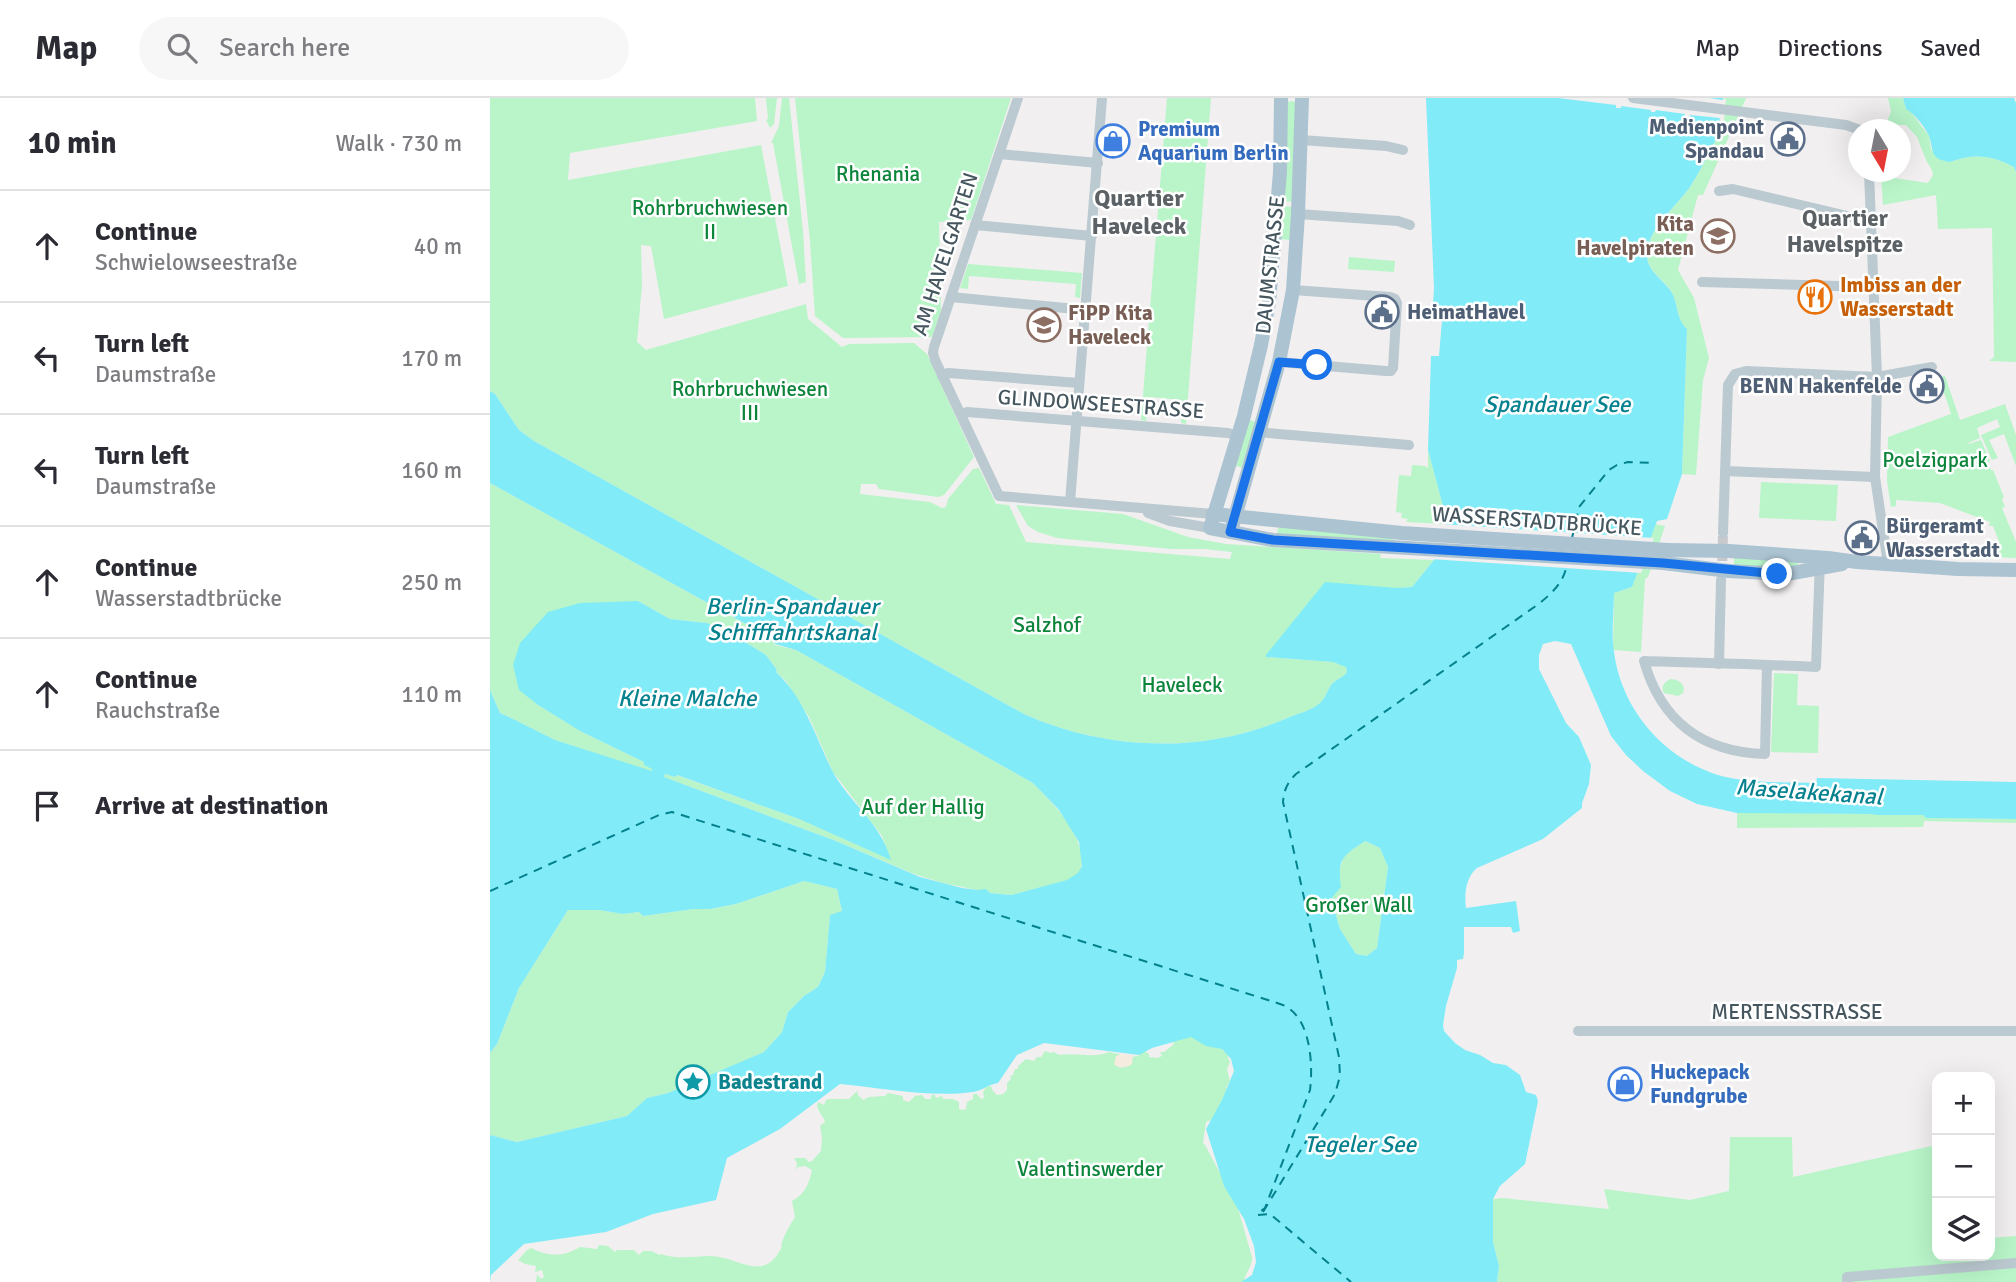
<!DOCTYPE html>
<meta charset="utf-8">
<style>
:root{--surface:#fff;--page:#f7f7f7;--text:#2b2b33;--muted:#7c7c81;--line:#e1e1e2}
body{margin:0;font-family:Signika,sans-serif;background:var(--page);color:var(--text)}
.controls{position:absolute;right:21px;bottom:21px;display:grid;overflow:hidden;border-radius:14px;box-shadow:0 7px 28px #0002}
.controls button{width:63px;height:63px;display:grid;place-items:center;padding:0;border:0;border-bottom:2px solid var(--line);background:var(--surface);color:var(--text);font:35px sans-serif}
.compass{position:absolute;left:1358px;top:21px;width:63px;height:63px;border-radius:50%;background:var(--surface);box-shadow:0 7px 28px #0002;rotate:170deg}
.stop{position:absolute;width:21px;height:21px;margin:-16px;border:5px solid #1a73e8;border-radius:50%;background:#fff}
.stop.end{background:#1a73e8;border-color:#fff;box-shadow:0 2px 7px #0008}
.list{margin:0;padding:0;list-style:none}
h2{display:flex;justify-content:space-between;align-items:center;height:91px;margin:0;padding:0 28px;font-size:30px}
h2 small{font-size:23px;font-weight:400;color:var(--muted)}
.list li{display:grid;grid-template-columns:46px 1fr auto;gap:21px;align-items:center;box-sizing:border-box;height:112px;padding:0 28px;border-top:2px solid var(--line)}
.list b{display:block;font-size:26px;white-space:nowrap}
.list p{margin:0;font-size:23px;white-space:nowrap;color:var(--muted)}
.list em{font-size:23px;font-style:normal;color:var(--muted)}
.icon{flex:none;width:38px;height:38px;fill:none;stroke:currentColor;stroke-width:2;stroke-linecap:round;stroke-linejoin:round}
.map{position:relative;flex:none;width:1526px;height:1184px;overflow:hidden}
header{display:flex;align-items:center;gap:42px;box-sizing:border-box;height:98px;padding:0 35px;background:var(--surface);border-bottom:2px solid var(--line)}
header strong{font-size:33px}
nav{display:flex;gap:38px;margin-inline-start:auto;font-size:24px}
.search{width:490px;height:63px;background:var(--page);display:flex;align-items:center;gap:18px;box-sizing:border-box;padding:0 24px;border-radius:38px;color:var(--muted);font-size:26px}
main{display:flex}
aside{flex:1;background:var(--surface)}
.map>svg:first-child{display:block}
</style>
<header>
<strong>Map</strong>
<div class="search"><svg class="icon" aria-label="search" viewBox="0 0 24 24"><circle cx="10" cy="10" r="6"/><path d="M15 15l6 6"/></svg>Search here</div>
<nav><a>Map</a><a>Directions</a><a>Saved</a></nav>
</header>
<main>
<aside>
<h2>10 min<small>Walk · 730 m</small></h2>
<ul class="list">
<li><svg class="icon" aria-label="ahead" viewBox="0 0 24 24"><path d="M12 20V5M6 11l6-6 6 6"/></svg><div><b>Continue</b><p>Schwielowseestraße</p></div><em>40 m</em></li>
<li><svg class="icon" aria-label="left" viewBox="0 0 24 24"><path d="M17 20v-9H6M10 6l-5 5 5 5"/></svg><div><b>Turn left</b><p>Daumstraße</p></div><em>170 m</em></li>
<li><svg class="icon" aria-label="left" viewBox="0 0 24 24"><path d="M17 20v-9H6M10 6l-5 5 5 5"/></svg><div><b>Turn left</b><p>Daumstraße</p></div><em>160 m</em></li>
<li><svg class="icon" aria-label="ahead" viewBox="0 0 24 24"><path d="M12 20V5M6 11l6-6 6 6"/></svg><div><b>Continue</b><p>Wasserstadtbrücke</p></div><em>250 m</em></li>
<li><svg class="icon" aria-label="ahead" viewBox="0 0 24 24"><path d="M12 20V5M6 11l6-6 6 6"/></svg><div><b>Continue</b><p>Rauchstraße</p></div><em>110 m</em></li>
<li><svg class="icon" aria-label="arrive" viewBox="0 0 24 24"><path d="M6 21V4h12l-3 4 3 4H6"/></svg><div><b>Arrive at destination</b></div></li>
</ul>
</aside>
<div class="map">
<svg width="1526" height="1184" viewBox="0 0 1526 1184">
<rect width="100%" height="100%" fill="#f2eff0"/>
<!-- green -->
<g fill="#b9f5c9">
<path d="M0,0H265L267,23L80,55L78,82L271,47L298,188L174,221L161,148L151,147L152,187L147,244L156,252L316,206L318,221L352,249L359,246L424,245L437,256L484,359L454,397L448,399L389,391L386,386H371L370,396L440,404L452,410L456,409L458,401L483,371L489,370L506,406L519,407L536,444L740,461L742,454L715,451H681L567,440L548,434L538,428L526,407L633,416L698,439L736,446L891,456L890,460L944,462L922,489L907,490L777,559L843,564L856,568L857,574C853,580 846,581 841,587C837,593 835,601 830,606C821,613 806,616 795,621C712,656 616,653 534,616L44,343L29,332L5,296L0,293Z"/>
<path d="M276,0H287L284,26L280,30L276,22L278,21Z"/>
<path d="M292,0H299L313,133L316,184L309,186L283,45H281L289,28Z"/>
<path d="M305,0H521L481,122L449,124L451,213L442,239L353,240L325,218L320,143Z"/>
<path d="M677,0H721L696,326L691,325L692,302L659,299L656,323L651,322Z"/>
<path d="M1233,0H1256L1213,97H1208L1188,172L1204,200L1219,260L1213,282L1206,377L1192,376L1197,231C1186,220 1189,211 1183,197C1178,183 1157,175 1157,157C1157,132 1187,108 1200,89C1213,70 1222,47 1234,27L1229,26Z"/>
<path d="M1398,0H1413L1416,11L1421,14L1439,38L1441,51L1447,59L1460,64C1482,55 1503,57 1524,69L1526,74V264L1499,263L1504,259L1502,130L1448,131L1446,97L1393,107L1391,78L1438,85L1443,77L1442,72L1436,62L1427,39L1416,27H1396L1401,13Z"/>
<path d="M802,3L806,4L805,104L790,103L795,4Z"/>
<path d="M790,108L805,109L802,142L789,141Z"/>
<path d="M859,159L905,163L904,174L858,171Z"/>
<path d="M478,166L592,175L590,200L585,199L586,186L479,178L478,191L470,190Z"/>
<path d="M1455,278L1470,322L1515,306L1526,337V368L1514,336L1499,342L1508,360L1502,362L1491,337L1510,329L1507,321L1487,330L1490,340L1478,345L1479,346L1491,342L1500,363L1498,365L1501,372H1503L1514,399L1512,401L1515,409L1512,410L1526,444V460L1507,459V454L1512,451L1503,428H1499L1500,424L1450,405L1406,402V408L1401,409L1397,383L1398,339L1461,316L1449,279Z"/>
<path d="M757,321L769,325L754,370L746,368Z"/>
<path d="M938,352L953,408L954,426L916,424L918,421L911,420L912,415L906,414L909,377L921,378L922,367L935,368L938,370Z"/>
<path d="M1271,384L1348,387L1346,423L1269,420Z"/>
<path d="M0,385L256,526L281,540L285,547L306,552L543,685C564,707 591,732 592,764C592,770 589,774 588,780L521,797L501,795L453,785L424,776L346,743L174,679L175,676L185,679L186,677L309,721L400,761L392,738L343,674L319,619L295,582L286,574L287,572L276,557L247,539L217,525L180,521L148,503L48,607L90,633L154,664L162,671L163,674L65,642L19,619L10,615L0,592Z"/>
<path d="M1165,426L1175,428L1158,479L1155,481L1151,554L1123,552L1124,495L1142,489Z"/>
<path d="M788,430H799L905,438L902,446L787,438Z"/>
<path d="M1244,457L1308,461V472L1244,470Z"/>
<path d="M1284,575L1308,576L1307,607L1329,608L1328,655L1281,654Z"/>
<path d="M1180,581C1187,581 1192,584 1194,590L1193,595L1188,598L1174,595C1170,588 1175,584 1180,581Z"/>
<path d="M1250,714L1434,717L1436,720L1526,721V725L1434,723L1433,729L1247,730V715Z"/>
<path d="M875,743L890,750L898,769L887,850L877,858L866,856L850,831L841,801L850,789L849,774L854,757Z"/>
<path d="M314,783L347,791L352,814L340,818L335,874L328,889L314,898L298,914L292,934L274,954L213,981L205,976L198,979L200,986L178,995L157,1000L137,1018L27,1044L0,1037V955L7,946L29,890L78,812H109L133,816L150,814L153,818L204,811H220L246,806Z"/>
<path d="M680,937C696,939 717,937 730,949C733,952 735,955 738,957V960L740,964L737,971L740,983L736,990L738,993C731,1002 729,1012 724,1021L716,1024L713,1045L715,1047L747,1107L762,1159C763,1168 755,1174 754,1184H46L47,1176L51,1181L54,1179L52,1172L45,1174L46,1168L35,1166L28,1162L37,1152L41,1150C59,1159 74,1159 90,1149L107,1151L109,1147L118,1148L125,1154L127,1152H144L149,1157L153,1153H161L170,1157L171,1156C187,1162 204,1158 220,1158C247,1158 271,1184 289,1154C294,1146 290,1152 292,1144C295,1135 300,1127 305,1119L302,1103C315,1096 319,1086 322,1072L315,1068L308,1069L306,1072L307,1065L304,1060H315L319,1064L322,1063L331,1053L332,1039L330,1028L335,1024C333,1017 328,1015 327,1007L328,1004L334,1007L336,1002L339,1001H359L367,993L368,997L373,1002L379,999L395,998L398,995L413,998V1002L419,1004L425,998L432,997L435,1001H441V998L444,996L446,1000L452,998L453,1001H463L469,1004V1011L473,1012L476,1011L477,1004L483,1001V996H487L491,1001L494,1000L493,994L496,989L501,988L503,993L507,997L513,996L517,992V985L521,981L520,978L523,977L525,971H528V968L536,961L544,963L547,959H551L555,953L561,955L564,954L569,957C585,954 604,961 619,954L641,959L648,958L654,953L659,956V959L667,960L672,958L670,954H674L683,947L684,943Z"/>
<path d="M1240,1039H1302L1303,1079L1446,1047L1447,1158H1500V1140L1526,1138V1184H1007L1009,1168L1003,1144V1101L1012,1100L1119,1111L1114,1091L1200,1102L1239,1093Z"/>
</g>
<!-- sand -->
<path fill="#f5ebde" d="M632,956L643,957L642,966C636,970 628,971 624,966L626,958Z"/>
<!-- water -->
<g fill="#81ecf7" fill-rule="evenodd">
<path d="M936,0H1233L1229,25L1234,27C1222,47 1213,69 1200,89C1187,108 1157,131 1157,157C1157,175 1177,183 1183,197C1189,211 1186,220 1197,231L1192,376L1177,421L1167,423L1142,489L1124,495C1124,514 1121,535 1124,554C1132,617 1183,671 1246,681C1272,685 1300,684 1326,685L1327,680L1526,684V721L1436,720L1433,717H1387L1381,716L1247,715L1207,706L1180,693L1153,673L1136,657L1121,638L1081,546L1065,543L1053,546L1049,557V571L1076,625L1089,639L1101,667L1099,686L1092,705V710L1053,741L987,770C976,779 974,796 976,810L1026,803L1030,833L1023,835L1021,829H974V855L973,861L967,862V870L956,908L953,927L954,933L965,945L975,952L990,957L1003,965L1016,967L1030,977L1036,994L1046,997L1048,1003L1035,1066L1010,1088L1003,1101V1144L1009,1168L1007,1184H751L762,1177L766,1164L764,1148L754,1121L734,1088L716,1031L732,1002L744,973L741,961L732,951L716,948L701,939L662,950L649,957L554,945L527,957L508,985C499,986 492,993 483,994C443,1000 391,990 350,986L290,1031L237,1060L226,1102L163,1116L116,1134L34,1146L1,1177L0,1184V1037L27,1044L137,1018L157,1000L178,995L274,954L292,934L298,914L314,898L328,889L335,874L340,817L352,813L347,791L314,783L246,806L220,811H204L153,818L149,814L133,816L109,812H78L29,890L7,946L0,955V592L10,615L19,619L65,642L162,673V671L154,667V664L90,633L48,607L29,592L23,567L30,545L58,514L90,505L148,503L180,521L217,525L247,539L276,557L287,572L286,574C315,601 325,638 342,672C359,705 390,723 401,762L309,721L187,677L185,679L175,676L174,679L346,743L430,779L472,790L488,792L496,791L500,795L521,797L577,782L588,775L592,768L589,744L569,712L543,685L306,552L285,546L281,540L256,526L0,385V293L5,296L29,332L44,343L534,616C616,653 712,656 795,621C806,616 821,613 830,605C835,601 837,593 841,587C846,581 853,580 857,574L856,569L843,564L776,559V557L835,484L907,490L922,489L944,462L954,426L953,408L938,352L941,258H948L952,221L942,220L944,190ZM875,743L890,750L898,769L887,850L877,858L866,856L850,831L841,801L851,789C847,760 853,758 875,743Z"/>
<path d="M1413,0H1524L1526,5V74L1524,69C1503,57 1482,55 1460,64C1439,61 1444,52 1439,38C1435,29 1424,15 1416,11Z"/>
</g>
<!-- pier -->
<g fill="#f2eff0">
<path d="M1068,0H1219L1232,2L1236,0L1234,23H1230V20L1200,17V19L1195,18V16L1166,12L1165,14H1161V12L1131,8V10H1126V7Z"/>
<path d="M939,220L952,221L949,258H938L940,254H946L948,224L941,223Z"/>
<path d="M951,426L1164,440L1151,475L940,461Z"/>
</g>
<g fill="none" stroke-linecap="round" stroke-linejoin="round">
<!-- ferry -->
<g stroke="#04818e" stroke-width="2" stroke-dasharray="9 7" stroke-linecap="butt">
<path d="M1082,440L1089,409L1119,372L1127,367L1138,364L1163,365"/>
<path d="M0,793L169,717L182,714L781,903C787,905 796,907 801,912C821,928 823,969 820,992L775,1110L766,1117"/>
<path d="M773,1114L845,996L850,978L849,959L793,704C794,692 797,685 806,676L1050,505C1063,494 1074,484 1077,466"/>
<path d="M768,1117L780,1116L861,1184"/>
</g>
<!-- minor-tunnel -->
<path stroke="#c7c9cc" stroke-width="10" stroke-dasharray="10 5" stroke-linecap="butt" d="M1232,478L1233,435"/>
<!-- minor -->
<g stroke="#bbc9d0" stroke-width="10">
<path d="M528,0L444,249L443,255L445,262L509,398L723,416"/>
<path d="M1143,0L1356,27L1370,32"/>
<path d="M811,42L896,48L913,52"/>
<path d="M509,56L608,65"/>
<path d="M1379,74L1387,279L1385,379L1398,466"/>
<path d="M1229,93L1243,91L1370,121H1381"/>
<path d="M808,116L908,123L920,127"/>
<path d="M485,127L602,138"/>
<path d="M1212,184L1383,189"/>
<path d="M461,199L596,212"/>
<path d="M789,264L896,273H901L903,270L907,205L905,201L900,199L803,192"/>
<path d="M452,278L458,275L589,285"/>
<path d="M472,317L477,314L738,335L748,338"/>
<path d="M769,333L778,335L919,347"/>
<path d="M1235,373L1385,379"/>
<path d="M580,404L612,0"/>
<path d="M658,415L680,423L720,430"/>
<path d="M1233,435L1238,287L1245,276L1256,273L1387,279L1442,269"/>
<path d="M1229,566L1231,482"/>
<path d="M1277,567L1275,656C1212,654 1171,623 1154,563C1211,565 1269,566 1326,569L1330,463"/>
<path d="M1088,933H1526"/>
<path d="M1357,1184V1179L1526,1165"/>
</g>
<!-- major -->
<g stroke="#acc3d2" stroke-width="14">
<path d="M791,0L790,74L779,204L771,247L754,318L720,430L783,442L1173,465"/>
<path d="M723,416L912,435L1178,452"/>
<path d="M743,426L789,264L803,192L808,116L812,0"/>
<path d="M1239,453L1338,460L1367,464L1468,471L1526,472"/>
<path d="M1239,473L1297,476L1352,466"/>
</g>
<!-- major-bridge -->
<g stroke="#acc3d2" stroke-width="14">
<path d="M1178,452L1239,453"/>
<path d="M1173,465L1239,473"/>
</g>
</g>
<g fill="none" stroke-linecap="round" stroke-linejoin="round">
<!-- route -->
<path stroke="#1a73e8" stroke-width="9" d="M827,267L789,264L740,434L783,442L1173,465L1287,476"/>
</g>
<!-- icons -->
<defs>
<symbol id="civic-ring" viewBox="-11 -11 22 22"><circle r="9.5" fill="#fff" stroke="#5c6f8a" stroke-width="1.5"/><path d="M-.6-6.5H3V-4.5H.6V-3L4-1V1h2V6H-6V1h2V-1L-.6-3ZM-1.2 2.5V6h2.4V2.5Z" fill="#5c6f8a"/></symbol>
<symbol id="shop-ring" viewBox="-11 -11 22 22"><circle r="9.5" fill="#fff" stroke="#3f7fe0" stroke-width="1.5"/><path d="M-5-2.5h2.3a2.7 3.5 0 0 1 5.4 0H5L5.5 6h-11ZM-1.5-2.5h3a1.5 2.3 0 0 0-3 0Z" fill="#3f7fe0"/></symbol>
<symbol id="school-ring" viewBox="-11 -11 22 22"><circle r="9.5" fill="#fff" stroke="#8d6e63" stroke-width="1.5"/><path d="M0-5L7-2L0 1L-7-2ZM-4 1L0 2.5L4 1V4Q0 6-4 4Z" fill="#8d6e63"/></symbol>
<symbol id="restaurant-ring" viewBox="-11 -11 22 22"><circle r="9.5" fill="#fff" stroke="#e8710a" stroke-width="1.5"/><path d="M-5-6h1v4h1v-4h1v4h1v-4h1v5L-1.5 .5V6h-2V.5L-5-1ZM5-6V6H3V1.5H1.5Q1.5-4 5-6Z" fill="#e8710a"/></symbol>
<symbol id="sight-ring" viewBox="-11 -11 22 22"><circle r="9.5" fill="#fff" stroke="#0f9aa8" stroke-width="1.5"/><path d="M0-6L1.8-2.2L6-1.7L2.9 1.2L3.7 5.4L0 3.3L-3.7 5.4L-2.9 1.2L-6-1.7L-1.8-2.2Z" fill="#0f9aa8"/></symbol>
</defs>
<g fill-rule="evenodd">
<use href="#civic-ring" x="1279" y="22" width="38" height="38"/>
<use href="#shop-ring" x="604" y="24" width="38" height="38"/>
<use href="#school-ring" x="1209" y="119" width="38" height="38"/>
<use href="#restaurant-ring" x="1306" y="180" width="38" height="38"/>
<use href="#civic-ring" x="873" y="195" width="38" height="38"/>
<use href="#school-ring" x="535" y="208" width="38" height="38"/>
<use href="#civic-ring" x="1418" y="269" width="38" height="38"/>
<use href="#civic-ring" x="1353" y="421" width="38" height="38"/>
<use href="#sight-ring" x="184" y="965" width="38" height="38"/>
<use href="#shop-ring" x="1116" y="967" width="38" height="38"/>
</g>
<g text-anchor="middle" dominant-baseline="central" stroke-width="5" stroke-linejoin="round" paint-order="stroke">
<!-- service labels -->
<g font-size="21" font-weight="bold" fill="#4e5e75" stroke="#fff" text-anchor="end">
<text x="1274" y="29">Medienpoint<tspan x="1274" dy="24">Spandau</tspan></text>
<text x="917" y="214" text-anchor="start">HeimatHavel</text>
<text x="1412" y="288">BENN Hakenfelde</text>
<text x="1396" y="428" text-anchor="start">Bürgeramt<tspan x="1396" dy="24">Wasserstadt</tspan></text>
</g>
<!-- shop labels -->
<g font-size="21" font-weight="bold" fill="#366cbe" stroke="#fff" text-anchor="start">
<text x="648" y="31">Premium<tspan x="648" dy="24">Aquarium Berlin</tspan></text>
<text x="1160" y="974">Huckepack<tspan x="1160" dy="24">Fundgrube</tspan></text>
</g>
<!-- park labels -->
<g font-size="21" fill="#0c853b" stroke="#fff">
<text x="388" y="76">Rhenania</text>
<text x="220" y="110">Rohrbruchwiesen<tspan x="220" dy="24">II</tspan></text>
<text x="260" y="291">Rohrbruchwiesen<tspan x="260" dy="24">III</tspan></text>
<text x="1445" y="362">Poelzigpark</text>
<text x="557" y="527">Salzhof</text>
<text x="692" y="587">Haveleck</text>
<text x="433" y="709">Auf der Hallig</text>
<text x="869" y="807">Großer Wall</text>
<text x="600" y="1071">Valentinswerder</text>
</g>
<!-- education labels -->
<g font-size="21" font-weight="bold" fill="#785e54" stroke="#fff" text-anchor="end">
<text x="1204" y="126">Kita<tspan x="1204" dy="24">Havelpiraten</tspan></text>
<text x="578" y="215" text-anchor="start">FiPP Kita<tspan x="578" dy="24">Haveleck</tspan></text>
</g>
<!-- street labels -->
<g font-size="21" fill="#45565f" stroke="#fff">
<text transform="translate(455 156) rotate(-72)">AM HAVELGARTEN</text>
<text transform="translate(780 167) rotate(-84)">DAUMSTRASSE</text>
<text transform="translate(611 306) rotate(4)">GLINDOWSEESTRASSE</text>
<text transform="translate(1047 423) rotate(4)">WASSERSTADTBRÜCKE</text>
<text x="1307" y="914">MERTENSSTRASSE</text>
</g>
<!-- food labels -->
<g font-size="21" font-weight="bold" fill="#c56008" stroke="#fff" text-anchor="start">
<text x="1350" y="187">Imbiss an der<tspan x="1350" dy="24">Wasserstadt</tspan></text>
</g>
<!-- culture labels -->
<g font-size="21" font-weight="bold" fill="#0d838f" stroke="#fff" text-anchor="start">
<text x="228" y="984">Badestrand</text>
</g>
<!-- neighbourhood labels -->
<g font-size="23" font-weight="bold" fill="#5b6165" stroke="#fff">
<text x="1355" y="120">Quartier<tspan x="1355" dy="26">Havelspitze</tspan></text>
</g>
<!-- water labels -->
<g font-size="23" font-style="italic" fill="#04818e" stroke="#fff">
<text x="1067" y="306">Spandauer See</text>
<text x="302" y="508">Berlin-Spandauer<tspan x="302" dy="26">Schifffahrtskanal</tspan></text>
<text x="197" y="600">Kleine Malche</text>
<text transform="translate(1319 694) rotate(4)">Maselakekanal</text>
<text x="870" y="1046">Tegeler See</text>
</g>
<!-- quarter labels -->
<g font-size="24" font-weight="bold" fill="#5b6165" stroke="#fff">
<text x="649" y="100">Quartier<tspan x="649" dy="28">Haveleck</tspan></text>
</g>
</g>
</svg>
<div class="controls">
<button>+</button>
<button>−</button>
<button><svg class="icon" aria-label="layers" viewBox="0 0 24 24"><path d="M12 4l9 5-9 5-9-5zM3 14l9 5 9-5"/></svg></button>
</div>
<svg class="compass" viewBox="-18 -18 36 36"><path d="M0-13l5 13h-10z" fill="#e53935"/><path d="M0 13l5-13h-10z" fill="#7c7c81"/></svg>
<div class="stop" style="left:827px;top:267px"></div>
<div class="stop end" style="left:1287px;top:476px"></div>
</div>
</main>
